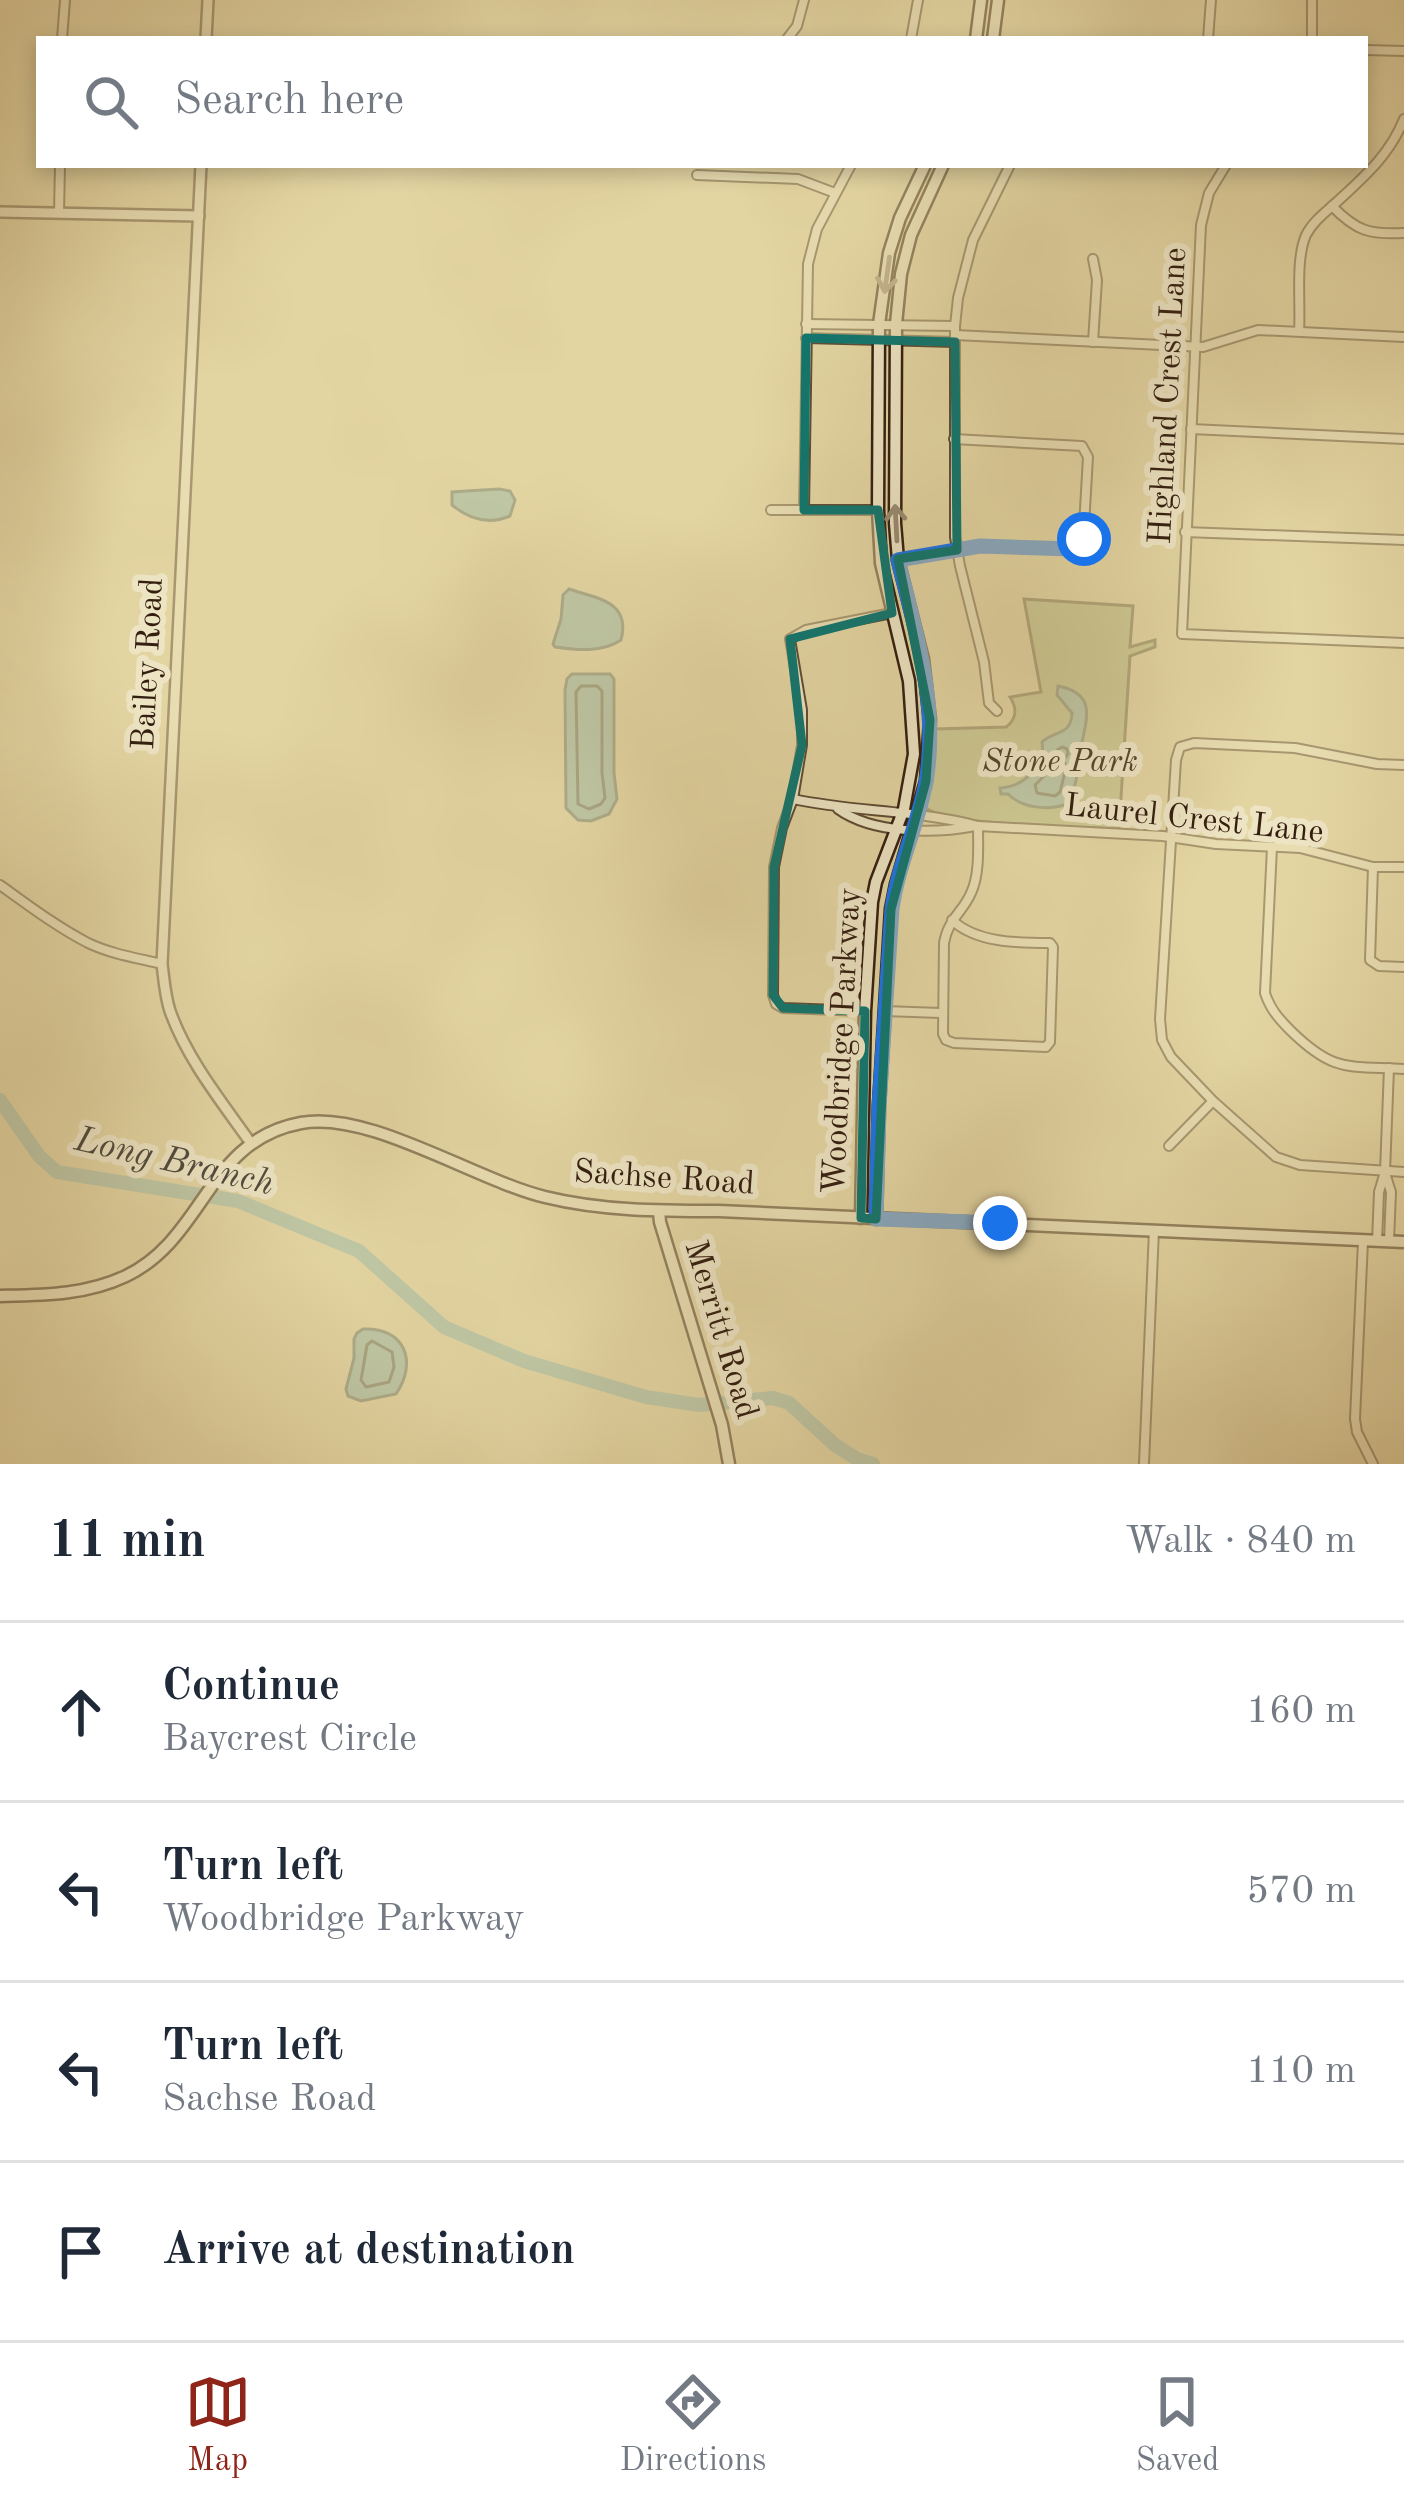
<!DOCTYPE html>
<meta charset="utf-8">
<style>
:root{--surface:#fff;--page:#f6f6f7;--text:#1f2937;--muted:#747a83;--line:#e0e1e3;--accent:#8f2418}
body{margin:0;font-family:"Old Standard TT",serif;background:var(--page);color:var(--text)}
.stop{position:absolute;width:36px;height:36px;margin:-27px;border:9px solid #1a73e8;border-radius:50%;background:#fff}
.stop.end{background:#1a73e8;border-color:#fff;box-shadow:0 3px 12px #0008}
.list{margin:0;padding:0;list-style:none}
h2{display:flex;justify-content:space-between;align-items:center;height:156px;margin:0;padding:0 48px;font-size:51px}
h2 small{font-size:39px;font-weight:400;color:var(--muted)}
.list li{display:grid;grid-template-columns:78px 1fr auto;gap:36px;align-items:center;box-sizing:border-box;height:180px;padding:0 48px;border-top:3px solid var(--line)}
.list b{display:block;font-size:45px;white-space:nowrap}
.list p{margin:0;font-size:39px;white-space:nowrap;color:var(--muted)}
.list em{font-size:39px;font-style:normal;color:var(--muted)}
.icon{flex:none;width:66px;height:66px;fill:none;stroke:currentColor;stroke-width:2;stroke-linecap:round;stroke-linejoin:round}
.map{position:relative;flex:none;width:1404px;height:1464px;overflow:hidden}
.search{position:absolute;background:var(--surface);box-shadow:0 6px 18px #0003;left:36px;right:36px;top:36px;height:132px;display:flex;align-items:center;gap:30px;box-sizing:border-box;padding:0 42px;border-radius:0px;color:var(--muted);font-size:45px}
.sheet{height:876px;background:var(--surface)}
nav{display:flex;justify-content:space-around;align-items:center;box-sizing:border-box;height:168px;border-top:3px solid var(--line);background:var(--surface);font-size:33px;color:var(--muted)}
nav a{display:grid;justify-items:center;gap:6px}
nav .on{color:var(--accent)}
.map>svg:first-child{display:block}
</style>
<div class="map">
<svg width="1404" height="1464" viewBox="0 0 1404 1464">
<rect width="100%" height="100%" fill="#e3d6a3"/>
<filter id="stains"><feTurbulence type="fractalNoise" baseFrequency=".00167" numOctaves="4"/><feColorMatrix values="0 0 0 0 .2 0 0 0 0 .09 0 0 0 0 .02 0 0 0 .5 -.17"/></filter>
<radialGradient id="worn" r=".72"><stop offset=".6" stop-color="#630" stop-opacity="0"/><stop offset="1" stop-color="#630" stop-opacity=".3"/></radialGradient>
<!-- green -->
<path fill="#b7bd83" stroke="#756e49" stroke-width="3" d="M1024,599L1133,606L1130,647L1155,640V647L1130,656L1119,829C1084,827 947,826 926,808L935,729L1006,727C1017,719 1017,708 1010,697L1041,692Z"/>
<!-- water -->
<g fill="#95b9aa" stroke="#6e7b6c" stroke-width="3">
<path d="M499,489L510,491L515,500L510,516C489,525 469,519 452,505V492Z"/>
<path d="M569,589C598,599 631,601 621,640C602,653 577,650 555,647L553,644L561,619L563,595Z"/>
<path d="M572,674H610L614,679V773L617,799L609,814L591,821L578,820L566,808L565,690L567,679Z"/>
<path d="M1058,686C1098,694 1086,719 1081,748C1078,767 1077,788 1067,804C1048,811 1022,808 1008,794H1001L1000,788C1023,787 1046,766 1042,742C1055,730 1071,736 1072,713L1057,695Z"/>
<path d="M363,1329C405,1327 418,1362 396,1394L361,1401L348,1396L346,1389L354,1358V1339L357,1333Z"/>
</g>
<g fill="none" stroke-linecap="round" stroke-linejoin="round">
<!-- shore -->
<g stroke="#646c5c" stroke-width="3">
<path d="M581,686H597L602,691V773L605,798L601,804L589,809L578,804L576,692Z"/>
<path d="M1062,747L1067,749L1068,754L1064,760L1066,768L1060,792L1055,796L1037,793L1035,785C1047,773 1056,766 1057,750Z"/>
<path d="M372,1341L392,1352L394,1367L389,1382L366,1387L361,1380L367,1345Z"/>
</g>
<!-- river -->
<path stroke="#95b9aa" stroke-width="14" d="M0,1100L39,1156L57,1172L238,1201L359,1251L444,1327L524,1361L646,1397L699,1405L773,1398L789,1403L835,1445L857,1459L873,1464"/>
<defs>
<g id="minor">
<path d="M62,39L65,0"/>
<path d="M787,39L797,26L804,0"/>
<path d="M911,39L918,0"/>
<path d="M1208,39L1211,0"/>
<path d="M1312,39V0"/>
<path d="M1365,50L1404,51"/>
<path d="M1226,165L1209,193L1201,225L1182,634L1404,643"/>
<path d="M697,175L798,179L835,193"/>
<path d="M1332,206C1356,231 1370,235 1404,233"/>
<path d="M59,213L60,165"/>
<path d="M1093,259L1097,280L1093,342"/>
<path d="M806,324L955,326"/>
<path d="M1299,331C1301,304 1295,260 1306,235C1313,221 1327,211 1339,200C1366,175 1390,154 1404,119"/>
<path d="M955,335L1203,347L1258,330L1404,337"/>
<path d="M806,338L955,342"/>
<path d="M1191,429L1404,439"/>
<path d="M771,510H878"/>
<path d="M804,510L808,264L817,229L851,165"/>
<path d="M1185,532L1404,540"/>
<path d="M898,560L980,546L1066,549L1077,548L1083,543L1088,457L1082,446L954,439"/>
<path d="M997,711L989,703L984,662L960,566L955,537V326L958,298L973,240L1010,165"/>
<path d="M1404,765L1377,764L1295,748L1194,743L1180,747L1176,760L1160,1019L1162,1040L1171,1057L1213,1101L1276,1157L1300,1165L1404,1172"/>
<path d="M793,799C854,812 917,810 978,826L1163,836L1216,844L1300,848L1373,867H1404"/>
<path d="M838,809C873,834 934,834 975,826"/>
<path d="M1272,847L1265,993C1270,1009 1279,1019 1291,1031C1334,1073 1348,1066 1404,1069"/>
<path d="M1373,867L1370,960L1379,966L1404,967"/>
<path d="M0,885C28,905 57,927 88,943C111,954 137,958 162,964"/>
<path d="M952,920C976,943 1018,943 1050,943L1053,947L1050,1042L1046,1047L954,1043L946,1040L943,1034L944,943C948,919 963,912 971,893C980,874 978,846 978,826"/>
<path d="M865,1011L783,1008L776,1004L773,995L774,867L782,828L793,799L802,745V710L790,639L806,630L892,613"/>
<path d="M884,1011L941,1013"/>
<path d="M1169,1146L1213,1101"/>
<path d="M1385,1173L1391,1192L1389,1241"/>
<path d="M1363,1241L1355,1419L1357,1432L1373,1464"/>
<path d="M1377,1241L1379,1192L1385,1172L1389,1068"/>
<path d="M1144,1464L1154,1230"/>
</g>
<g id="tertiary">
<path d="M206,39L208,0"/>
<path d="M201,165L162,964C164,979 165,996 170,1011C187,1059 221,1101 250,1142"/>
<path d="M0,212L199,216"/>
</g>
<g id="secondary">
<path d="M976,39L981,0"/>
<path d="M993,39L998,0"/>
<path d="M659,1211L660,1222L722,1425L729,1464"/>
<path d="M861,1218L865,1011L872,902L876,882L904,809L914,754L909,681L881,563L878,510L879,324L889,253L900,218L925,165"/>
<path d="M876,1219L879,1106L891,909L896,884L926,781L930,720L923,659L898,560L895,523L896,324L901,274L911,235L943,165"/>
<path d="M0,1296C44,1295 86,1295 126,1276C205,1238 207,1140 301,1123C369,1110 475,1180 545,1197C602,1211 660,1211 719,1211L1404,1242"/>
</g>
</defs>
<!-- minor casing -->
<use href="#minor" stroke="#5f4c34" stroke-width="12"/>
<!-- tertiary casing -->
<use href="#tertiary" stroke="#5f4c34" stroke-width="14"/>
<!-- secondary casing -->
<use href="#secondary" stroke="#331e0f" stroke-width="15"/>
<!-- minor -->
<use href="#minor" stroke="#ede4c3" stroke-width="8"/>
<!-- tertiary -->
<use href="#tertiary" stroke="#ede4c3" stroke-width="9"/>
<!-- secondary -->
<use href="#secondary" stroke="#ede4c3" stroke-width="10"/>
</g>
<!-- one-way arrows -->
<defs><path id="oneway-shaft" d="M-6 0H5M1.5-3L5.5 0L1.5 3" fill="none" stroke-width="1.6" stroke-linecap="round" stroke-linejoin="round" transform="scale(3)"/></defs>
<g stroke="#998b72">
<use href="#oneway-shaft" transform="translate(887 275) rotate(98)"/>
<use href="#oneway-shaft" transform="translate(896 523) rotate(-93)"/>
</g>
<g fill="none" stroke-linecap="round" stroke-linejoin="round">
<!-- route -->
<path stroke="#1a73e8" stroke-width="15" d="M1000,1223L876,1219L879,1106L892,909C898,865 918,825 926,782C939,706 916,633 898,560L980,546L1073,549L1081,546L1084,539"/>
</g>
<!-- marked area -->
<path d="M0 0H1404V1464H0ZM806,338L955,342L957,550L898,559L930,720L926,781L891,909L876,1219L861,1218L865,1011L783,1008L773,995L774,867L802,745L790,639L892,613L878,510H804Z" fill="#e3d6a3" fill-opacity=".55" fill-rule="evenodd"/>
<path fill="none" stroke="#0f766e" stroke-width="9" stroke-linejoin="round" d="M806,338L955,342L957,550L898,559L930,720L926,781L891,909L876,1219L861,1218L865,1011L783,1008L773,995L774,867L802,745L790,639L892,613L878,510H804Z"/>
<g text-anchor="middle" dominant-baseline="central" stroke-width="12" stroke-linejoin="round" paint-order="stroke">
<!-- street labels -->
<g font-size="33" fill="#331e0f" stroke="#ede4c3">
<text transform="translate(1169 396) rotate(-87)">Highland Crest Lane</text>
<text transform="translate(149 664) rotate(-87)">Bailey Road</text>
<text transform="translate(1194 820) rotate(6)">Laurel Crest Lane</text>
<text transform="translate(843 1041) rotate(-87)">Woodbridge Parkway</text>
<text transform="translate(664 1179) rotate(4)">Sachse Road</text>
<text transform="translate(720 1330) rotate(73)">Merritt Road</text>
</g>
<!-- park labels -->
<g font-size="33" font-style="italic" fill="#54462c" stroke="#ede4c3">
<text x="1060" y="762">Stone Park</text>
</g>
<!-- water labels -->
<g font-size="36" font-style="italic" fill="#504c3e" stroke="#ede4c3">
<text transform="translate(174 1163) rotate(13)">Long Branch</text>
</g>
</g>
<rect width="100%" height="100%" filter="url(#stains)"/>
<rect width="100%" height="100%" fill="url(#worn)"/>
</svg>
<div class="stop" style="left:1084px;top:539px"></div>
<div class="stop end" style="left:1000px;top:1223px"></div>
<div class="search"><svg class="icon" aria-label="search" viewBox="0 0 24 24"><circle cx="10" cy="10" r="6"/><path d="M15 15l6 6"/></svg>Search here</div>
</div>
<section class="sheet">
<h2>11 min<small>Walk · 840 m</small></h2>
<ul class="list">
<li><svg class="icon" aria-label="ahead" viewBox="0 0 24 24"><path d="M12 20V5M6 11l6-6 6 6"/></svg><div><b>Continue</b><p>Baycrest Circle</p></div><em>160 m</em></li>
<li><svg class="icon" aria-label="left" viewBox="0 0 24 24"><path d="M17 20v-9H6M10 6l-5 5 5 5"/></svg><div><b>Turn left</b><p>Woodbridge Parkway</p></div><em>570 m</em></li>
<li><svg class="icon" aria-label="left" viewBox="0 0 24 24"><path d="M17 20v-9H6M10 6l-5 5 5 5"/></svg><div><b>Turn left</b><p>Sachse Road</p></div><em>110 m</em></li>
<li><svg class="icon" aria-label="arrive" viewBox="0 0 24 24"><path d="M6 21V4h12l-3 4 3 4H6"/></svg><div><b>Arrive at destination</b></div></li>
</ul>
</section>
<nav>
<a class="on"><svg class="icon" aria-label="map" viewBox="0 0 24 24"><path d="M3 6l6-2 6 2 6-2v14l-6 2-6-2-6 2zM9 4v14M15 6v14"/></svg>Map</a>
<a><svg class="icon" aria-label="directions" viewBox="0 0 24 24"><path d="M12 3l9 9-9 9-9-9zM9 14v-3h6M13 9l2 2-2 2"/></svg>Directions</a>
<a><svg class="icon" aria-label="saved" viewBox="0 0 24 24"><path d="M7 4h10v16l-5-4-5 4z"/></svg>Saved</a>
</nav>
